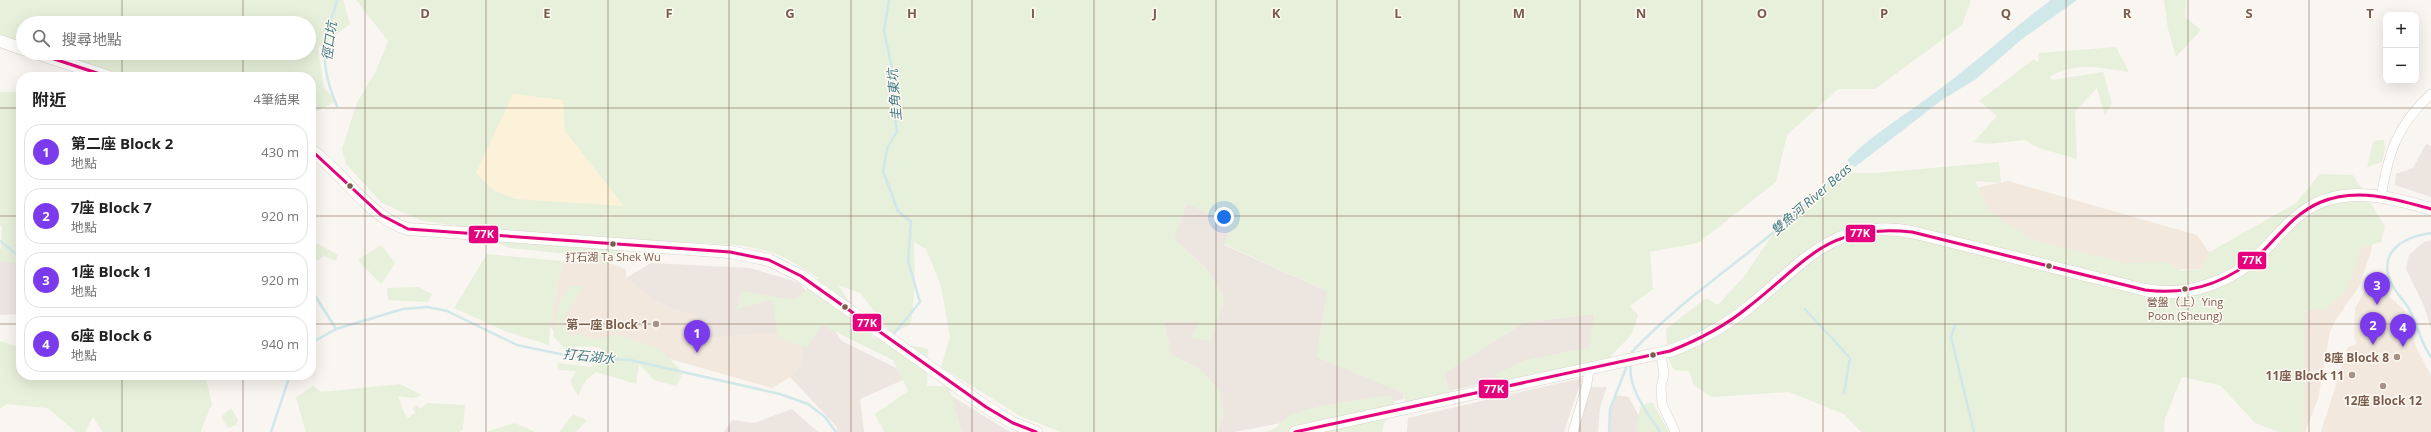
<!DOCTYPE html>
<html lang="zh-TW">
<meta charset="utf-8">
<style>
:root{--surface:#fff;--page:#f6f6f6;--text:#222;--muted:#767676;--line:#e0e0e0;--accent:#7c3aed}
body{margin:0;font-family:"Open Sans","Noto Sans TC",sans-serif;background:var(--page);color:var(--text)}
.controls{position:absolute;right:12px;top:12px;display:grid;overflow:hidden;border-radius:8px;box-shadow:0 4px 16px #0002}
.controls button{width:36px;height:36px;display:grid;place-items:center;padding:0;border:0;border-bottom:1px solid var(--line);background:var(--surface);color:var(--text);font:20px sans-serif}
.you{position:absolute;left:1224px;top:217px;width:14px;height:14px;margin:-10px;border:3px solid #fff;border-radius:50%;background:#1a73e8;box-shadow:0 0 0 6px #1a73e833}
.badge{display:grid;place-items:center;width:26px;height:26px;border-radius:50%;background:var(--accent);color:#fff;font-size:13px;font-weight:700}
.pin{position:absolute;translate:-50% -33px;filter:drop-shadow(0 1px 2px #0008)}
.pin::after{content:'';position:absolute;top:21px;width:14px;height:12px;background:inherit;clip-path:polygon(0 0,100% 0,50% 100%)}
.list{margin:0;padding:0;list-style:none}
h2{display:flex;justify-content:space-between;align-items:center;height:52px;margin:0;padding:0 16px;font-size:17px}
h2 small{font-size:13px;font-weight:400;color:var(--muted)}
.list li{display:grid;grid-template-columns:26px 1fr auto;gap:12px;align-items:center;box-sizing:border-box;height:56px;margin:0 8px 8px;padding:0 8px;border:1px solid var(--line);border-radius:16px}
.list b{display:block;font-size:15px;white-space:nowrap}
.list p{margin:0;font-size:13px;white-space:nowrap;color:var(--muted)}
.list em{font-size:13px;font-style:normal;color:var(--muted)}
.icon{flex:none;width:22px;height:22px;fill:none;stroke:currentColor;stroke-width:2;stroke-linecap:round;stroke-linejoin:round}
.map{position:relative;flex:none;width:2431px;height:432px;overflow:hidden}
.search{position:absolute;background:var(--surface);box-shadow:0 4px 16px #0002;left:16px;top:16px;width:300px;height:44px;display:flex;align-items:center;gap:10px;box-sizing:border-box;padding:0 14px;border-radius:22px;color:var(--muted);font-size:15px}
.panel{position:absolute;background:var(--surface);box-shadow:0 4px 16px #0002;left:16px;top:72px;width:300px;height:308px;border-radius:16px}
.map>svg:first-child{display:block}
</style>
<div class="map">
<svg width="2431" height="432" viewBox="0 0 2431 432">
<rect width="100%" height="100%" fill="#f9f5f0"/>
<!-- residential -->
<g fill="#f2e8de">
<path d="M2008,181L2197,235L2213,258L2209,269L2143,270L1988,229L1966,190Z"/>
<path d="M2349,216L2372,243L2371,251L2359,287L2336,319L2330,332L2318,399L2305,432H2292L2295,324L2346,265Z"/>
<path d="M562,261L613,264L626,269V278L657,302L672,309L696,315L694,328L709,338L772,333L797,340L803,350L800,366L790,377L772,388L663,357L623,354L562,338L550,327Z"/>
<path d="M2371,280L2404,310L2416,347L2431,376V432H2321L2348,347L2357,344L2354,337L2355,308Z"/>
</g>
<!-- industrial -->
<g fill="#ede5e0">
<path d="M2426,144L2431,146V197L2395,185L2396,174L2413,168Z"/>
<path d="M1187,200L1223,216L1230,230L1224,245L1327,291L1403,393L1404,399L1235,432H1217L1224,413L1200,369L1171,355L1164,321L1200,322L1211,341L1207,269L1174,239Z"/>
<path d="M2431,240V328L2424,306L2406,269L2409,255L2424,242Z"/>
<path d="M0,249L21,262V314L0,315Z"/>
<path d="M651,263L750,268L800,283L842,341L912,376L860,399L864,432H837V427L790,377L800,366L803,350L797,340L772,333L709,338L698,335L694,328L696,315L672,309L657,302L626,278Z"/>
<path d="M1593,314L1603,357L1449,391L1444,373L1523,323Z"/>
<path d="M1582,378L1564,432H1407L1408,418Z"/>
<path d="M937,387L1010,432H940Z"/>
<path d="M1590,387H1607L1600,407L1598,432H1577Z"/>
<path d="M1615,395L1629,397L1647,432H1609L1610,410Z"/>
<path d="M792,409L818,432H724L732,420L754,423Z"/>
</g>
<!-- green -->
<g fill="#e7f0db">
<path d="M0,0H343L350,24L318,48L324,88L337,101L311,114V77H131L49,53H309V23H23V46L0,40Z"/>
<path d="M356,0H1971L1962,25L1875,89H1838L1787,135L1776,182L1698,243L1650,252L1653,289L1630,306L1638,315L1632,334L1609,358L1501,381L1495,374L1526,360L1589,347L1594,314L1523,323L1444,373L1451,397L1407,407L1403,393L1316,357L1327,291L1224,244L1230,230L1223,220L1187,204L1174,239L1207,269L1225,298L1211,341L1191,338L1199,322H1164L1171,355L1200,369L1220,391L1224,413L1217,432H1061L1022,417L941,367L950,337L941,286L926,249L914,242L915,285L911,324L892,334L860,293L838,285L873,337L928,349L927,386H949L962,432H884L875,414L908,391L893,360L822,325L807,348L778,336L772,300L737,309L740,291L795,300L819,278C806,271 792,260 779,255C740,239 674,244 632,244L607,265L568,254L510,248L456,226L420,220L382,203L346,164L342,149L357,103L376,71L388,41Z"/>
<path d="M2164,0H2186L2185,17L2201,30L2176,57L2168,29Z"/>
<path d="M2116,47L2129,72C2103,68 2073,61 2050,77L2052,80L2103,72L2112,104L2105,116L2097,88L2075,112L2077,159L2039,148L2025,140L1989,144L1974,142L1997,116L1979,101L2034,59L2038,63L2039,53Z"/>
<path d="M0,92H21V265L0,261L2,225L0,226Z"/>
<path d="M2384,140L2385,148L2382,162L2367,167L2373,141Z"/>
<path d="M1999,162L2001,183L1975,181L1990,211L2032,240L2125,263L2168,262L2181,271L2201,269L2208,253L2296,203L2320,174L2353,175L2385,226L2381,242L2361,248L2348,289L2326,309L2305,310L2303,432H2279L2255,423L2220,385L2182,377L2165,418L2164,432H1861L1844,414L1789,392L1712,397L1694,386L1689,371L1674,370L1668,358L1666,329L1706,298L1718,305L1746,274L1775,231L1841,173H1876Z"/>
<path d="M311,240L338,255L336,261L324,256L315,262V275L311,274V250H313Z"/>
<path d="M381,245L395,263L381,284L358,260Z"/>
<path d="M487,254L562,261L550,327L549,345L507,332L454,308Z"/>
<path d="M584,285L562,321L570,337L578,334L598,340L616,334L660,349L683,373L676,386L654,380L639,364L636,384L596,372L586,380L578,396L570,381L576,371L557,370L558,363L590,367L608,359L599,346L574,347L568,352L553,336L559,304L569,287Z"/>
<path d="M418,287L432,294L428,302L388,300L387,288Z"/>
<path d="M0,341L21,348V375H205L212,404L200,432H103L93,417L85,432H76L48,408L6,404L0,409Z"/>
<path d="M400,384L422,395L413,398L398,396L404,413L408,418L415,413L413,408L416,405L420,409L428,403L465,405L463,429L459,432H306L296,398L313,386L321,392Z"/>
<path d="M1391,395L1396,406L1384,423L1382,432H1264C1282,429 1279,419 1291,415C1323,403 1358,400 1391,395Z"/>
<path d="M1652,402L1669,432H1638L1635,428L1641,406Z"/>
<path d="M231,408L238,420L236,425L228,428L221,417Z"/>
<path d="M573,414L587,420L576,432H559Z"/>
<path d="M515,423L535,432H486Z"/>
</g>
<!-- sand -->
<path fill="#fbf2d9" d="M513,94L563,100L565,131L624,206L515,199L493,190L476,173Z"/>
<!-- water -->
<path fill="#d0e8ea" d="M2051,0H2077L2022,39L1976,79L1942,100L1855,167L1847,160C1875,132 1910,112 1941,88C1979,60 2013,28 2051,0Z"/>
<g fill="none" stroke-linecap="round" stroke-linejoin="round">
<!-- stream -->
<g stroke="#d0e8ea" stroke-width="2.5">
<path d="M889,0L884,31L894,77L893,107L897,131L887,149L883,171L898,211L911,222L908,261L920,302L892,336"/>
<path d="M337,106C326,81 321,57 328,30C330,20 335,10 337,0"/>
<path d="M2431,233C2404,237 2377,251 2391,283C2396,293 2404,300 2409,309C2418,325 2420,342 2431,357"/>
<path d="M0,241L21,258"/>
<path d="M311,289L336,329"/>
<path d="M1805,309L1850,358L1844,393"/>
<path d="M1955,325L1951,337L1974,432"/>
<path d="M311,343L336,329L403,309L428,307L447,311L517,345L574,357L630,360L780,394L808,404L825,417L836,432"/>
<path d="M1632,356V352C1675,306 1727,271 1775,231C1801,209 1826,184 1853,162"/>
<path d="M1631,363C1627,388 1647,412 1660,432"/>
<path d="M271,432L290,375"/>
<path d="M1609,432L1610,409L1628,363"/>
</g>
<defs>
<g id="street">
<path d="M2381,198C2388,153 2397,125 2431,94"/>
<path d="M1661,354L1664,374L1661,387L1662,404L1675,432"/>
<path d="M1573,432L1587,384L1589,369"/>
</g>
<g id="secondary">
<path d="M0,41L23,49"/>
<path d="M36,53L109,77"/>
<path d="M311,150C345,174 368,217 408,229L730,252L769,260L801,276L986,407L1013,423L1036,432"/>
<path d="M1295,432L1670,351C1700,340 1725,326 1749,307C1803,263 1835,217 1912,232L2145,290C2187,298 2232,282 2262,252C2283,231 2301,205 2333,198C2365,190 2400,200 2431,209"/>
</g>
</defs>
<!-- street casing -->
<use href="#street" stroke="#d7d1cb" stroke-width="10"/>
<!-- secondary casing -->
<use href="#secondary" stroke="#d9d2cb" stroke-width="13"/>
<!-- street -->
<use href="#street" stroke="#fefefd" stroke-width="9"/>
<!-- secondary -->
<use href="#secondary" stroke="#fefefd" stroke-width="12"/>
<defs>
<g id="bus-1">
<path d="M36,53L109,77"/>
<path d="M311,150L381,215L408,229L730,252L769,260L801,276L986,407L1013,423L1036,432"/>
<path d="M1295,432L1670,351C1698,340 1724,327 1747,308C1808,261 1826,223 1912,232L2145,290C2193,296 2235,280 2268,246C2284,229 2299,211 2321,202C2357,187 2396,199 2431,209"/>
</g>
</defs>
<!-- bus-1 casing -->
<use href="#bus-1" stroke="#fffaf3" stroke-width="6"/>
<!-- bus-1 -->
<use href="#bus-1" stroke="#e5007d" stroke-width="3"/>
</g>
<!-- grid -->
<path fill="none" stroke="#7a5c4d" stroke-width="1" stroke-opacity="0.55" d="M122,0V23M243,0V23M365,0V432M486,0V432M608,0V432M729,0V432M851,0V432M972,0V432M1094,0V432M1216,0V432M1337,0V432M1459,0V432M1580,0V432M1702,0V432M1823,0V432M1945,0V432M2066,0V432M2188,0V432M2309,0V432M122,53V77M243,53V77M0,108H21M311,108H2431M0,216H21M311,216H2431M0,324H21M311,324H2431M122,375V432M243,375V432"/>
<!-- markers -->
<g fill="#7a5c4d" stroke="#fffaf3" stroke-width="1.5">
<circle cx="350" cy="186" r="3.5"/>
<circle cx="613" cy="244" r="3.5"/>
<circle cx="2049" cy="266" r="3.5"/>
<circle cx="2185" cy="289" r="3.5"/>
<circle cx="845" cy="307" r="3.5"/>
<circle cx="1653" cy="355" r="3.5"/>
</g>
<g fill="#a69286" stroke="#fffaf3" stroke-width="1.5">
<circle cx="656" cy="324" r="4"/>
<circle cx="2397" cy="357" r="4"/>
<circle cx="2352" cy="375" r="4"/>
<circle cx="2383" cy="386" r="4"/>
</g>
<g text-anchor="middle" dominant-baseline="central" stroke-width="3" stroke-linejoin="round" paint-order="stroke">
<!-- bus labels -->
<g font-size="11" fill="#7a5c4d" stroke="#fffaf3">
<text x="613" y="256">打石湖 Ta Shek Wu</text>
<text x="2185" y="301">營盤（上）Ying<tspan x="2185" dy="14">Poon (Sheung)</tspan></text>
</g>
<!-- poi labels -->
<g font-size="12" font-weight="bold" fill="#7a5c4d" stroke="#fffaf3" text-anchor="end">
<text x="648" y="324">第一座 Block 1</text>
<text x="2389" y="357">8座 Block 8</text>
<text x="2344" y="375">11座 Block 11</text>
<text x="2383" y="400" text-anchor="middle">12座 Block 12</text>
</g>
<!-- water labels -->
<g font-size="13" font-style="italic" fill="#437c86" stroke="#fffaf3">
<text transform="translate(329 41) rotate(-82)">徑口坑</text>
<text transform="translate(894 95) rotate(-95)">圭角東坑</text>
<text transform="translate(1811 199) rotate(-41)">雙魚河 River Beas</text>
<text transform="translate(589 356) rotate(6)">打石湖水</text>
</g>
</g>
<g font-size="13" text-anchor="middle" font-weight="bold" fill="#7a5c4d" stroke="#fffaf3" stroke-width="3" stroke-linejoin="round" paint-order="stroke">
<text x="425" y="18">D</text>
<text x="547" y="18">E</text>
<text x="669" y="18">F</text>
<text x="790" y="18">G</text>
<text x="912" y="18">H</text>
<text x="1033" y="18">I</text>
<text x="1155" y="18">J</text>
<text x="1276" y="18">K</text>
<text x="1398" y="18">L</text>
<text x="1519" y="18">M</text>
<text x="1641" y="18">N</text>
<text x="1762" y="18">O</text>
<text x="1884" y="18">P</text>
<text x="2006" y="18">Q</text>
<text x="2127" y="18">R</text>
<text x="2249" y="18">S</text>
<text x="2370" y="18">T</text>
</g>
<g stroke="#fffaf3" stroke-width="1.5">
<rect x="1845" y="224" width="31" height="19" rx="4" fill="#e5007d"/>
<rect x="468" y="225" width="31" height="19" rx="4" fill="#e5007d"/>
<rect x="2237" y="251" width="30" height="19" rx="4" fill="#e5007d"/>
<rect x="852" y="313" width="30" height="19" rx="4" fill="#e5007d"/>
<rect x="1478" y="379" width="31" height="20" rx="4" fill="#e5007d"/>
</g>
<g font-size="11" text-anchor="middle" font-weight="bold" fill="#fff">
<text x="1860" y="237">77K</text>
<text x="484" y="238">77K</text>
<text x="2252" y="264">77K</text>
<text x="867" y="327">77K</text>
<text x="1494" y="393">77K</text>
</g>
</svg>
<div class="controls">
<button>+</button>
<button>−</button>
</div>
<div class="you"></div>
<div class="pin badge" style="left:697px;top:353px">1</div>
<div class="pin badge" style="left:2373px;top:345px">2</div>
<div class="pin badge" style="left:2377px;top:305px">3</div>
<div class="pin badge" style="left:2403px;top:347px">4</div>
<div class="search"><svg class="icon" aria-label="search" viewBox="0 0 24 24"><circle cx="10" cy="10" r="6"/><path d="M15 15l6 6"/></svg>搜尋地點</div>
<section class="panel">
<h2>附近<small>4筆結果</small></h2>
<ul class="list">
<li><span class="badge">1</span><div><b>第二座 Block 2</b><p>地點</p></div><em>430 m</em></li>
<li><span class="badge">2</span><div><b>7座 Block 7</b><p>地點</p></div><em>920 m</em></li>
<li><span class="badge">3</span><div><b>1座 Block 1</b><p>地點</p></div><em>920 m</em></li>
<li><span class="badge">4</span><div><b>6座 Block 6</b><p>地點</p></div><em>940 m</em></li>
</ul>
</section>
</div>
